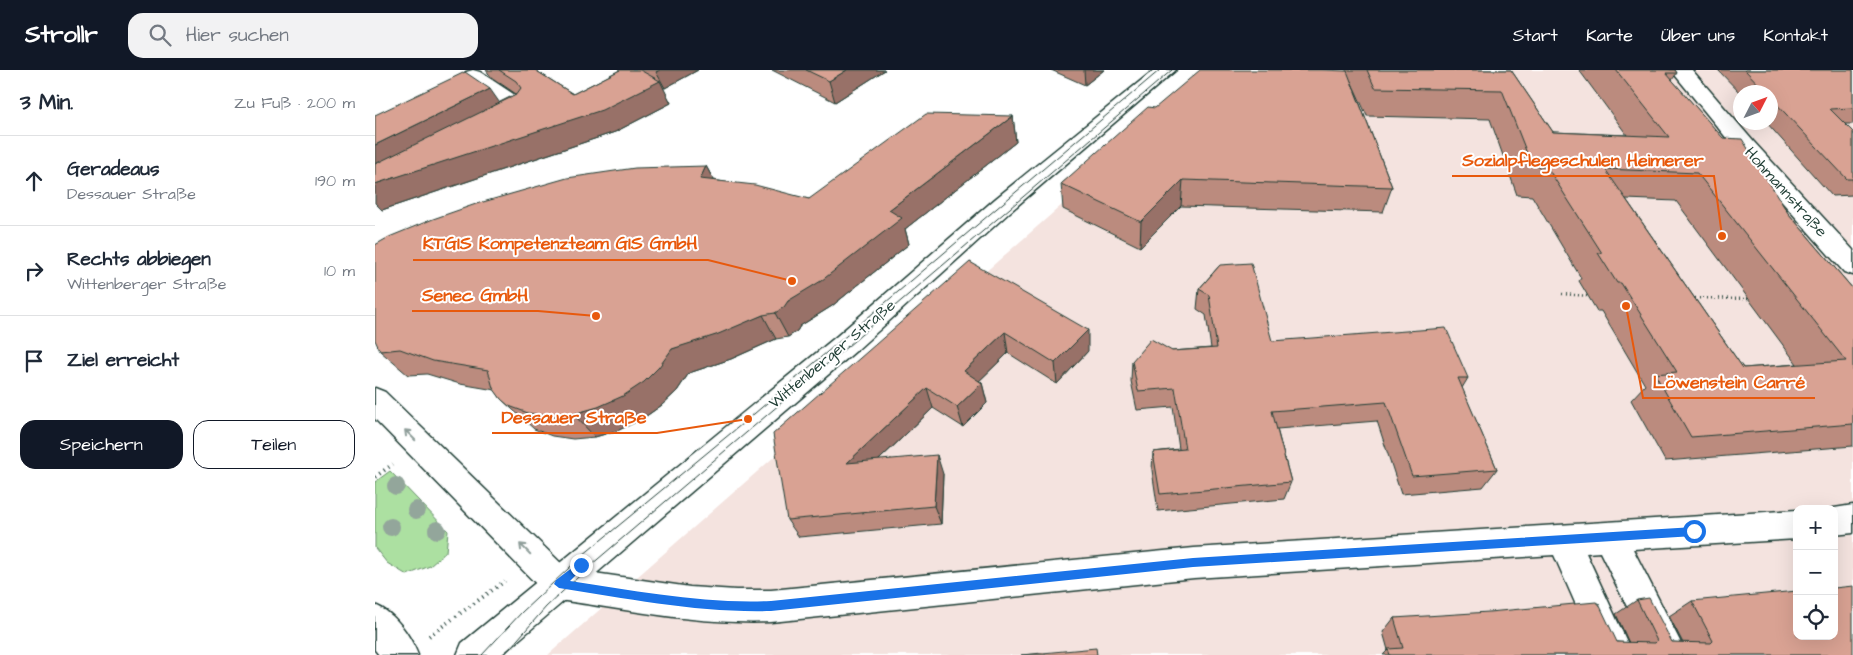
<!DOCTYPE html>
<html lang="de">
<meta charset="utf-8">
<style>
:root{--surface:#fff;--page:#f2f2f3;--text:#1f2937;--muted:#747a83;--line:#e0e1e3;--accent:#111827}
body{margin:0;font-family:"Architects Daughter",sans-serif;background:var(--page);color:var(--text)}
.controls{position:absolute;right:15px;bottom:15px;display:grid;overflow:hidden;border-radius:10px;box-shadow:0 5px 20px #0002}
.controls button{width:45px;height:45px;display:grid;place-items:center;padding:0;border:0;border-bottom:1px solid var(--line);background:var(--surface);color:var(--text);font:25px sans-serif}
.compass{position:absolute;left:1358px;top:15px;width:45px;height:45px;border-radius:50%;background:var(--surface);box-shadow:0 5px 20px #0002;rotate:48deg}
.stop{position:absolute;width:15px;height:15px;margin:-11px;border:4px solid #1a73e8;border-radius:50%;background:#fff}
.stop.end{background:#1a73e8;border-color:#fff;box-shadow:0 1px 5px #0008}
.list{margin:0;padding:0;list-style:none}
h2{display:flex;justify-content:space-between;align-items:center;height:65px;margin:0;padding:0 20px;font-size:21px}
h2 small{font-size:16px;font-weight:400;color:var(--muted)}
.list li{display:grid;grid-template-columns:32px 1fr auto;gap:15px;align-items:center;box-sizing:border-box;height:90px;padding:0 20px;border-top:1px solid var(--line)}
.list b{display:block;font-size:19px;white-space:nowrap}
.list p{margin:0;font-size:16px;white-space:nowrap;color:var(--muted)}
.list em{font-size:16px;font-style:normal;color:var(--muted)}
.actions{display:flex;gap:10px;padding:15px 20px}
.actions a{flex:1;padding:11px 0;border:1px solid var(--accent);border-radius:15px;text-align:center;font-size:18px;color:var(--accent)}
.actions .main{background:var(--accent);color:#fff}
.icon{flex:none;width:28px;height:28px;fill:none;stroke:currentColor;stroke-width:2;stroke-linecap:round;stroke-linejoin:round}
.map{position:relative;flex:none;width:1478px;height:585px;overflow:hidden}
header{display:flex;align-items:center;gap:30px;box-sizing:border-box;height:70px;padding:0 25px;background:var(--accent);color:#fff}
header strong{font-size:24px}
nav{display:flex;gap:28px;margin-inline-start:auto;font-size:18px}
.search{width:350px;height:45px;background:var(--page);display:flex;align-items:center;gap:12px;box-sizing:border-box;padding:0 18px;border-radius:15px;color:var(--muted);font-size:19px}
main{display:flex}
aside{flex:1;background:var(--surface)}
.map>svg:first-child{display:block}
</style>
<header>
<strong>Strollr</strong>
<div class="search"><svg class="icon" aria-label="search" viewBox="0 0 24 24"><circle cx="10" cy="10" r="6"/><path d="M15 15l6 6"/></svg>Hier suchen</div>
<nav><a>Start</a><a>Karte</a><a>Über uns</a><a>Kontakt</a></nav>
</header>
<main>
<aside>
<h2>3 Min.<small>Zu Fuß · 200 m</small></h2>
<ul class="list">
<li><svg class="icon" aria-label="ahead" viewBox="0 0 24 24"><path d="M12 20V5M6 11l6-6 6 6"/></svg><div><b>Geradeaus</b><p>Dessauer Straße</p></div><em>190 m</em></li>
<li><svg class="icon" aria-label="right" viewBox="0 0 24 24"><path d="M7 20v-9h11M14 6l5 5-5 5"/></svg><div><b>Rechts abbiegen</b><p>Wittenberger Straße</p></div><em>10 m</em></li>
<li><svg class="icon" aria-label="arrive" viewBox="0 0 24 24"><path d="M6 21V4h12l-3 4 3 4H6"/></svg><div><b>Ziel erreicht</b></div></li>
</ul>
<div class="actions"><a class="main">Speichern</a><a>Teilen</a></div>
</aside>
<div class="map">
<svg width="1478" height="585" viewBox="0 0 1478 585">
<rect width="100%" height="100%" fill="#fff"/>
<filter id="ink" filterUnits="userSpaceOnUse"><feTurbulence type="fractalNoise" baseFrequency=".02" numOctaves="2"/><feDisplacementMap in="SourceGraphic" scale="10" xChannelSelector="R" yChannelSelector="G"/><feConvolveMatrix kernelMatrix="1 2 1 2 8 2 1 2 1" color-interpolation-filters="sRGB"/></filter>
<g filter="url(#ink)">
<!-- built -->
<path fill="#f4e3df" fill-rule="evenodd" d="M841,0H1478V585H173ZM1366,22H1396V52H1366ZM1422,439H1459V566H1422Z"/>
<!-- green -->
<path fill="#ace0a1" stroke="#668e6a" d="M15,401L73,461L71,482L55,496L32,505L12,493L0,478V412Z"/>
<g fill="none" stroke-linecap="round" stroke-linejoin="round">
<defs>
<g id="minor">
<path d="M98,0L105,2L155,35L159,40C152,50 137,56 125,53L122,48L125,43L133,39L91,10L88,6L91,2Z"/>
<path d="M1296,0H1317L1378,71L1478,180V205L1469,202L1362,81Z"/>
<path d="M0,318L10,322L192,499L315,517L361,520H396L819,478L1422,440V469L1258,479L1312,585H1276L1225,482L1211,483L1258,585H1223L1179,485L819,508L396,552C325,555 254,540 184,530L172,525L0,349Z"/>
<path d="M1478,435V463L1459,465V439H1453Z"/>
<path d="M0,535C20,543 35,565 43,585H4L0,580Z"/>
</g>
<path id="major" d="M779,0H801L636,141L482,280L126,585H82L87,573L462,266L620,129Z"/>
</defs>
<!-- minor casing -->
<use href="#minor" stroke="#1f3d34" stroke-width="3"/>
<!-- major casing -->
<use href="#major" stroke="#1f3d34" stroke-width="3"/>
<!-- path-far1 -->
<g stroke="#1f3d34" stroke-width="2.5" stroke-dasharray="1 3" stroke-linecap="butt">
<path d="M1187,224L1213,226"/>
<path d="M1316,228L1374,229"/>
</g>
<!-- path -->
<g stroke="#1f3d34" stroke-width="4" stroke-dasharray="1 4.5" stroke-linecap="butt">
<path d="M0,407L18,394"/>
<path d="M54,566L130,511"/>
</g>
<!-- minor -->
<use href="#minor" fill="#fff" fill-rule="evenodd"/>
<!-- major -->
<use href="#major" fill="#fff" fill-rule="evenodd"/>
<!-- tram -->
<g stroke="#1f3d34" stroke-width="1">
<path d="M107,585L147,542L208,485L373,349L785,0"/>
<path d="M129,585L171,537L216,495L797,0"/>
</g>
</g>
<!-- trees -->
<g fill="#93a69b">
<circle cx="21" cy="416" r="9"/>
<circle cx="41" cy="440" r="9"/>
<circle cx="16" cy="457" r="9"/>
<circle cx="62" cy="460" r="9"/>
</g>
<!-- wall -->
<g fill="#bb8b7e" stroke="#1f3d34" fill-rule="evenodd">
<path d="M111,0H160L198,24L245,0H323L290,18H288L296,33L240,62L7,140L125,32L141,24L116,7Z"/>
<path d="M397,0H510L460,32Z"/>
<path d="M676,0H729L710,15Z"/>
<path d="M971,0H1136L1178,62L1252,65L1204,0H1300L1302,3L1297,10L1413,143L1478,219V376L1290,391L1256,330L1270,315L1226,241H1222L1204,211L1206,208L1157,126L1142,125L1115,49L992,46L976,11L1017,117L1008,142L806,136L765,177L688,139L686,114L780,38L971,1ZM1251,129L1301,131L1422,294L1368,298Z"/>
<path d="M1343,0H1478V54H1470L1478,62V125L1457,126L1391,52H1396V22H1366V24Z"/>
<path d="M638,46L641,72L530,159L534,174L457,236L425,256L422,261L413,267L401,269L356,289L314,303L302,321L287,335L267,349L244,360L220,367L198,369L177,366L159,359L126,329L120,320L85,314L52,304L33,305L5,281L331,96L339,110L434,129Z"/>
<path d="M595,192L713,281L682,314L633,283L604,311L607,313L612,333L588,357L558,338L504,390L568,404L566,454L424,467L412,450Z"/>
<path d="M845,195L897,271L1093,308L1087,318L1122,399L1108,417L1026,424L1002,351L902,359L916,412L909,429L783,441L777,400L778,382L804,379L798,337L762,340L756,311L757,291L797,281L836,278L831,245L822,239L824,219Z"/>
<path d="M1262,530L1297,572L1308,573L1294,546L1317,531L1478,585H1008L1013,580L1008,562L1019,548L1242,572L1254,573L1241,544Z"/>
</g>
<!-- shaded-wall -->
<g fill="#987167" stroke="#1f3d34">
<path d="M285,0H323L290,18L281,2Z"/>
<path d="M472,0H510L460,32L454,11Z"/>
<path d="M709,0H729L710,15Z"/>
<path d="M285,11L296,33L240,62L7,140L0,133V114Z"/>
<path d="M115,19L129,39L0,104V75Z"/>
<path d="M638,46L641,72L530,159L534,174L457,236L425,256L422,261L413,267L400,243L514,140Z"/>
<path d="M331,96L345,122L325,109Z"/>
<path d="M808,110L806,136L765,177L766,152Z"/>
<path d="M388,245L401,269L356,289L314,303L302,321L287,335L267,349L244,360L220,367L198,344L297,279Z"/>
<path d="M713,260V281L682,314L680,293Z"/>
<path d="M630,262L633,283L594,321L589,301Z"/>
<path d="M607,313L612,333L588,357L582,337Z"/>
<path d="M552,318L558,338L482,411L472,393Z"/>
<path d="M562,385L568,404L566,454L559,436Z"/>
</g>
<!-- building -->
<g fill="#d9a293" stroke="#1f3d34" fill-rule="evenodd">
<path d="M124,0H160L198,24L245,0H265L285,11L227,40L0,114V94L141,25L146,18L141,11Z"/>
<path d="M431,0H472L454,11Z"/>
<path d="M825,0H947L972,1L1017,117L808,110L766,152L686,114L773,37L780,38Z"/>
<path d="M992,0H1136L1178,62L1294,67L1241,0H1300L1302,3H1291L1348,68L1367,69L1413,143L1478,219V354L1316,367L1280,304L1302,302L1246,213H1242L1223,183H1227L1172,97L1157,96L1127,20L1000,18ZM1230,99L1322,103L1471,291L1368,298Z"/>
<path d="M1370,0H1478V38L1455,39L1478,62V109H1472L1396,28V22H1391Z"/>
<path d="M90,2L115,19L0,75V45Z"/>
<path d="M551,44L638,46L514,140L527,148L446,211L413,231L409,237L400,243L388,245L341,265L297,279L284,297L269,312L248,326L223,337L198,344L175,346L153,343L134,336L126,329L118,318L113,300L58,291L25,279L5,281L0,270V175L14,167L58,149L101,134L192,108L260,98L331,96L325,109L380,115L434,129Z"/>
<path d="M595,192L713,260L680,293L630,262L589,301L607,313L582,337L552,318L472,393L562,385L559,436L412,450L398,364Z"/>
<path d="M876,193L897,271L1071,258L1093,308H1083L1122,399L1037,406L1011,332L897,341L916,412L785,424L778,382L810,379L800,318L763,321L757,291L776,269L797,281L842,278L834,225L824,219L845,195Z"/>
<path d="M1478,516V585H1015L1013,579L1028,578L1019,548L1114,542L1221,532L1224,534L1242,572L1280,573L1282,571L1262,530L1274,528L1297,572L1336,573L1338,571L1317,531L1422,521V566H1459V518Z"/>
<path d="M721,578L722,585H646Z"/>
</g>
<!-- one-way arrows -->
<defs><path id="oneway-shaft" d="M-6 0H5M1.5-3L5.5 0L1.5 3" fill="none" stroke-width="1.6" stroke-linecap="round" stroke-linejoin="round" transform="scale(1.25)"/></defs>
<g stroke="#8f9e9a">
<use href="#oneway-shaft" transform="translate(35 365) rotate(-135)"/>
<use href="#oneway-shaft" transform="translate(150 479) rotate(-135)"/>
</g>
</g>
<!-- route -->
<path fill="#1a73e8" d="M1319,457L1324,461L1319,466L818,497L396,541C324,543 255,529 184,518L179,514L181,510L206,491L211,495L195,511C262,521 328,534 396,531L818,488Z"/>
<g text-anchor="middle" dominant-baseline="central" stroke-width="4" stroke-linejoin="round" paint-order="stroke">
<!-- street labels -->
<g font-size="16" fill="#1f3d34" stroke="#fff">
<text transform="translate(1411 122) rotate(48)">Hohmannstraße</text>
<text transform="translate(457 284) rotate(-40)">Wittenberger Straße</text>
</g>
</g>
<!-- callouts -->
<path fill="none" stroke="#e8590c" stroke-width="2" d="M1347 166L1339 106H1077M417 211L333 190H38M221 246L163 241H37M1251 236L1268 328H1440M373 349L282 363H117"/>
<g fill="#e8590c" stroke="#fff" stroke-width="2">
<circle cx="1347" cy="166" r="5"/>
<circle cx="417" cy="211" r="5"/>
<circle cx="221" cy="246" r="5"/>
<circle cx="1251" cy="236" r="5"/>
<circle cx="373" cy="349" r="5"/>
</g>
<g font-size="18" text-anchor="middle" font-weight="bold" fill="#e8590c" stroke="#fff" stroke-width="4" stroke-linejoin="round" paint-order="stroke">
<text x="1208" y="96">Sozialpflegeschulen Heimerer</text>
<text x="185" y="179">KTGIS Kompetenzteam GIS GmbH</text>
<text x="100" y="231">Senec GmbH</text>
<text x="1354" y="318">Löwenstein Carré</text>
<text x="199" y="353">Dessauer Straße</text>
</g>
</svg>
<div class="controls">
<button>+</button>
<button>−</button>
<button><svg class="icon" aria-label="locate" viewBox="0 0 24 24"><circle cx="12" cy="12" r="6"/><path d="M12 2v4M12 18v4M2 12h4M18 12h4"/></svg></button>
</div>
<svg class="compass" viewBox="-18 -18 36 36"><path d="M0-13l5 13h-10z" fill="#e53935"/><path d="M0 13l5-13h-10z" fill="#747a83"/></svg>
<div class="stop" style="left:1319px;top:461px"></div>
<div class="stop end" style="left:206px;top:495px"></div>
</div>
</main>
